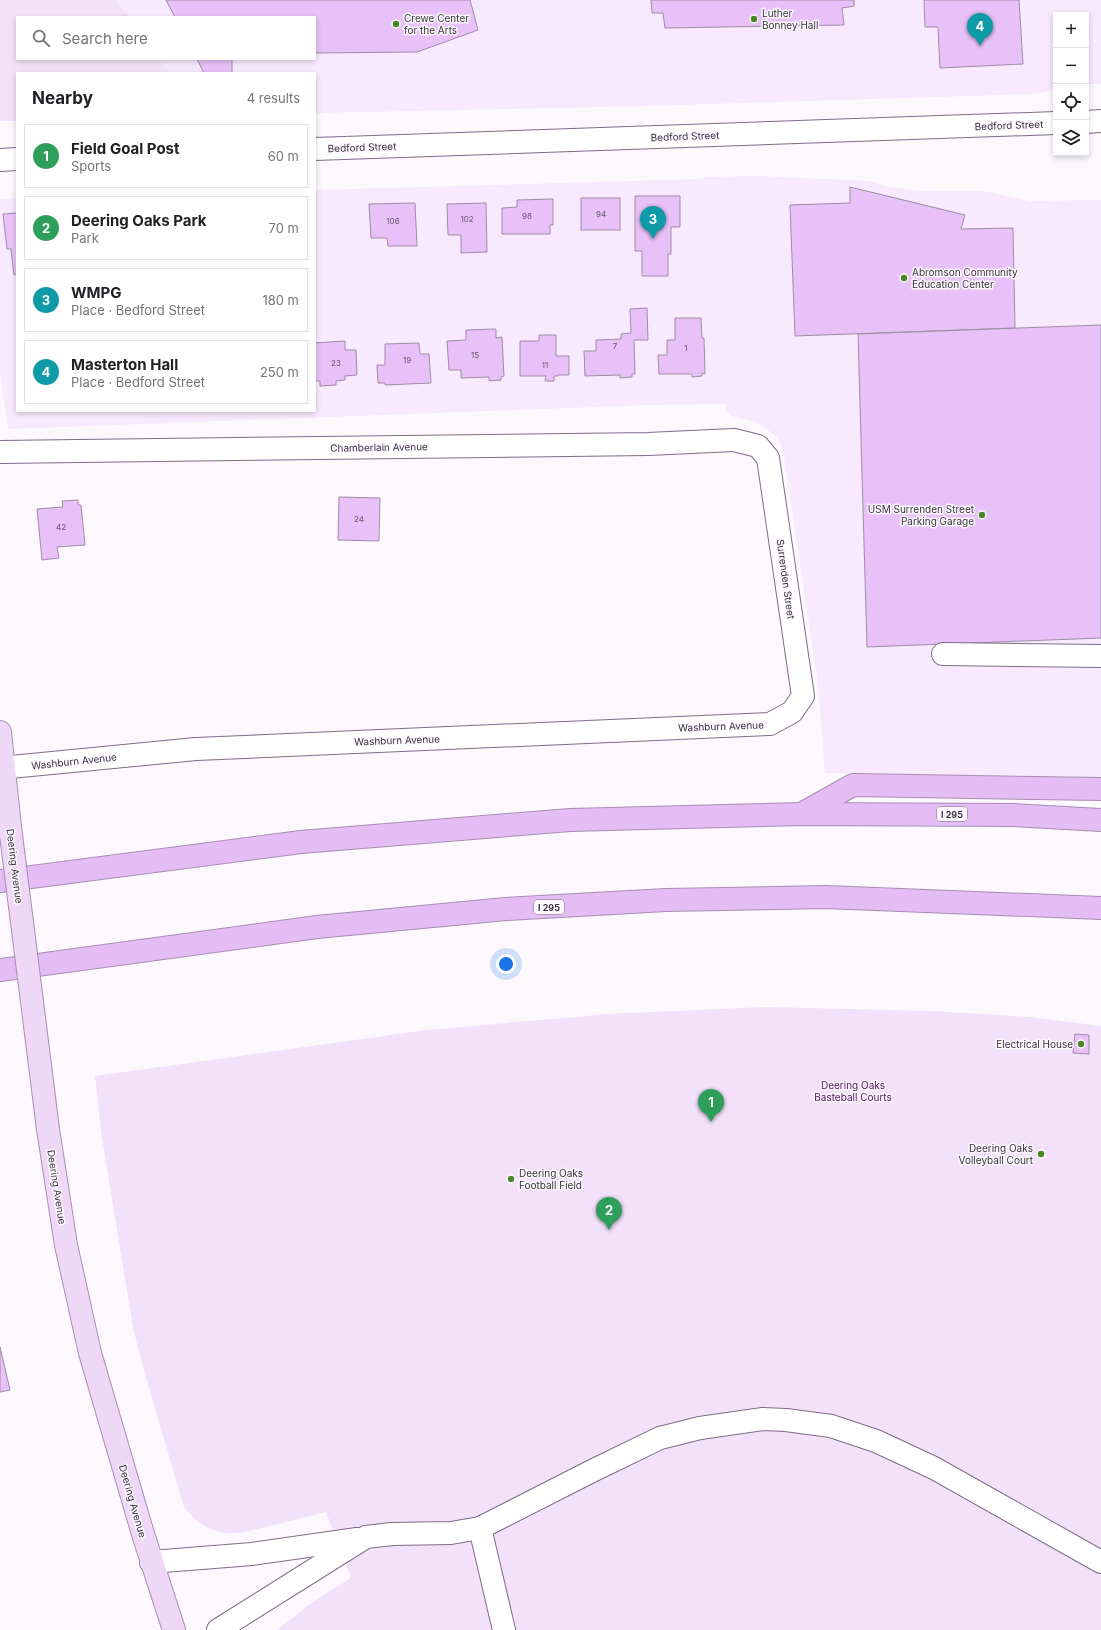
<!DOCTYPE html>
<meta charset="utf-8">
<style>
:root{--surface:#fff;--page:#f2f2f2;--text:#202124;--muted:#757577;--line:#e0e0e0;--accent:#2563eb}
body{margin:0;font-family:Inter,sans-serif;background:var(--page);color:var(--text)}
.controls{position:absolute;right:12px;top:12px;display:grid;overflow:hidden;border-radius:0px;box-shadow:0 2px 6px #0003}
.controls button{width:36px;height:36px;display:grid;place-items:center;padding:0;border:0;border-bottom:1px solid var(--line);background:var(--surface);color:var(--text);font:20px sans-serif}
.you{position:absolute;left:506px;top:964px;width:14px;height:14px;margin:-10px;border:3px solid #fff;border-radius:50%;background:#1a73e8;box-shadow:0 0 0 6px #1a73e833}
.badge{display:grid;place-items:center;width:26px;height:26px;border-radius:50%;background:var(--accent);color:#fff;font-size:13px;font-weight:700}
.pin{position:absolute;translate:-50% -33px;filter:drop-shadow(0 1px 2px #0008)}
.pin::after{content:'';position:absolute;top:21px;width:14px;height:12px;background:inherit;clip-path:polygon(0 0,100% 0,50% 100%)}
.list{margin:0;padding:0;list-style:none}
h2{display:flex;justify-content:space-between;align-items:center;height:52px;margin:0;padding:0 16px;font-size:17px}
h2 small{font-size:13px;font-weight:400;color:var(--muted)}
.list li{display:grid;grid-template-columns:26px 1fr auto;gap:12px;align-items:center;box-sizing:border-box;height:64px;margin:0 8px 8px;padding:0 8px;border:1px solid var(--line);border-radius:0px}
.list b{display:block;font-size:15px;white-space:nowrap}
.list p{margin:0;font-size:13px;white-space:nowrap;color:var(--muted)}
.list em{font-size:13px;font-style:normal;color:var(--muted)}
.icon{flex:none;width:22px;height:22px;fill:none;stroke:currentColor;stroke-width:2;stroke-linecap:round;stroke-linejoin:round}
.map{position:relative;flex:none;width:1101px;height:1630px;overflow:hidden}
.search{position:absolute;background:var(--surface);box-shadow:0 2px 6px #0003;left:16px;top:16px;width:300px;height:44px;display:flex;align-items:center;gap:10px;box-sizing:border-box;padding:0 14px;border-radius:0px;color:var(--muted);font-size:15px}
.panel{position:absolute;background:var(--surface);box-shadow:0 2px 6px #0003;left:16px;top:72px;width:300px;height:340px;border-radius:0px}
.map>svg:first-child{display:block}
</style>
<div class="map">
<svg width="1101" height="1630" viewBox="0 0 1101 1630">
<rect width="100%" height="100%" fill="#fcf8fe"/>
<!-- built -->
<g fill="#f8e9fe">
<path d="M116,0H1101V84H1086V15H1056V90L1034,94L646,106L315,113V73H169L159,59H315V17H129Z"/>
<path d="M759,176L870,181L888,187L923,191H984L1029,201L1101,200V779L825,773L818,685L783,450L778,438L767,429L756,422L731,416L726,410V404L649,405L8,429L0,374V199L17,198V411H315V190L700,179L706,177Z"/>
</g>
<!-- green -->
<g fill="#f3e0fb">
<path d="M0,0H116L129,17H17V59H159L169,73H17V121H0Z"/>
<path d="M766,1007L932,1011L1030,1017L1101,1026V1630H277L313,1602L351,1578L326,1512C307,1517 289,1521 270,1526C255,1529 239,1535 224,1533C208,1531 193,1519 184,1507L145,1374L133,1328L101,1131L95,1076L427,1030L608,1014Z"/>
</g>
<!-- building -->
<g fill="#e7c1f7" stroke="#9e8ca6">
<path d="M166,0H470L478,30L417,52L315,53V17H175Z"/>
<path d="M651,0H854V6L842,8L844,25L665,28L663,13H652Z"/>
<path d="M924,0H1019L1023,64L940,68L938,27H925Z"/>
<path d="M197,59H232V73H204Z"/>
<path d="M850,187L965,215L961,229L1013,228L1015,328L795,336L790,205L850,203Z"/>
<path d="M635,196H680V227H671V254H668V276H642V251H635Z"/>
<rect x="581" y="198" width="39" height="32"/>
<path d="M553,199V225H550V234H502V208L517,207V200Z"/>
<path d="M415,203L417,246H388L387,238H371L369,204Z"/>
<path d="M486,203L487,252L461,253V235H448L447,204Z"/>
<path d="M17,213V274L14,275L11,249H7L3,214Z"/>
<path d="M647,308L648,340H634L635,374H632V377L620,378V375L585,376L584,351H596V340L621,339V334L631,333L630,309Z"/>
<path d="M675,318H701L702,338H704L705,374L702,373V376L692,377V374H659L658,355H667V340H675Z"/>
<path d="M1101,325V638L867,647L858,334Z"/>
<path d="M496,329V338L502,337L504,376L501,377V380L489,381V377L461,378V370H449L447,341L466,340V330Z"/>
<path d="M539,335H556V356H569V375H558V376H554V381H545L546,376H520V341H539Z"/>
<path d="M345,341V350H356L357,375L345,376V380L336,381V385L320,386V381H315V343Z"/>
<path d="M419,343L420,354H429L431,383L385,385V383H378L377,365H385V344Z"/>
<path d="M339,497L380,498L379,541L338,540Z"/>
<path d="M78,500V505H81L85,545L57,547L59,558L42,560L37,509L63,507L62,501Z"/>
<path d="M1075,1034L1089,1035V1054L1073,1053Z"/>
<path d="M0,1347L10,1390L0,1392Z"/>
</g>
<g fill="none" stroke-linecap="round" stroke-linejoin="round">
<defs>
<g id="minor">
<path d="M1086,122L1101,121"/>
<path d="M315,149L1056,123"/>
<path d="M0,160L17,159"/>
<path d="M0,452L648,444L734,440L758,446L768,458L803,696L792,712L770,724L196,749L0,768"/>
<path d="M943,654L1101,656"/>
<path d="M480,1528L504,1630"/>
<path d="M151,1562L252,1554L357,1539"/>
<path d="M218,1630L366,1537L392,1534L451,1533L480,1528L594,1470L660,1438L700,1428L763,1419L786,1420L831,1426L876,1441L934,1468L1101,1562"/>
</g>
<g id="major">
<path d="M0,732L10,827"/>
<path d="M48,1129L66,1245L90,1353L143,1534L174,1630"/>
</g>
<g id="highway">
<path d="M803,813L853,785L1101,789"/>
<path d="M0,881L301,842L570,820L802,814L1013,815L1101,820"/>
<path d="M0,970L317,927L506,909L666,900L826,897L1101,908"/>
</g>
</defs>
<!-- minor casing -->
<use href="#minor" stroke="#7e6c85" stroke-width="24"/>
<!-- major casing -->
<use href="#major" stroke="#a88db4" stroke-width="24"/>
<!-- highway casing -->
<use href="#highway" stroke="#a88db4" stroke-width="24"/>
<!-- minor -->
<use href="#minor" stroke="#fff" stroke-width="22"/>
<!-- major -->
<use href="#major" stroke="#efd7f8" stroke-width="22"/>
<!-- highway -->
<use href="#highway" stroke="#e4bdf4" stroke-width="22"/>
<defs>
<path id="major-bridge" d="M10,827L48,1129"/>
</defs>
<!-- major-bridge casing -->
<use href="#major-bridge" stroke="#a88db4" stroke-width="24" stroke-linecap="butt"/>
<!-- major-bridge -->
<use href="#major-bridge" stroke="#efd7f8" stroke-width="22"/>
</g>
<!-- markers -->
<g fill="#4b8726" stroke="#fcf8fe" stroke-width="1.5">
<circle cx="754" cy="19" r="4"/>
<circle cx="396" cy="24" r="4"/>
<circle cx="904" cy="278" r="4"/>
<circle cx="982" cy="515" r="4"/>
<circle cx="1081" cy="1044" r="4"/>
<circle cx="1041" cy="1154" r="4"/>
<circle cx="511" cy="1179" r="4"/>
</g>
<g text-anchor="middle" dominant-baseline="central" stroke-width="3" stroke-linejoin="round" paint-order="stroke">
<!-- number labels -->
<g font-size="8" fill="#65566c">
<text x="601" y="214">94</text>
<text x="527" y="216">98</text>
<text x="467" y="219">102</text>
<text x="393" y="221">106</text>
<text x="615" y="346">7</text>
<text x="686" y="348">1</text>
<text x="475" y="355">15</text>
<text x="407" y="360">19</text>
<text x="336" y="363">23</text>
<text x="545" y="365">11</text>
<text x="359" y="519">24</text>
<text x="61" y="527">42</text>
</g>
<!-- shield labels -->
<g fill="#fcf8fe" stroke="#746e77" stroke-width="1">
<rect x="937" y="807" width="30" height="14" rx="3"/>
<rect x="534" y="900" width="30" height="14" rx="3"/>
</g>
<g font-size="9" font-weight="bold" fill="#3a333d">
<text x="952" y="814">I 295</text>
<text x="549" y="907">I 295</text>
</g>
<!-- poi labels -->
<g font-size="10" fill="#3a333d" stroke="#fcf8fe" text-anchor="start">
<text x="762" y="13">Luther<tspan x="762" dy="12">Bonney Hall</tspan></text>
<text x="404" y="18">Crewe Center<tspan x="404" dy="12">for the Arts</tspan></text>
<text x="912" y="272">Abromson Community<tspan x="912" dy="12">Education Center</tspan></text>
<text x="974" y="509" text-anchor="end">USM Surrenden Street<tspan x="974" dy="12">Parking Garage</tspan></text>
<text x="1073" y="1044" text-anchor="end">Electrical House</text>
<text x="1033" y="1148" text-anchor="end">Deering Oaks<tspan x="1033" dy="12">Volleyball Court</tspan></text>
<text x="519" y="1173">Deering Oaks<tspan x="519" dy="12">Football Field</tspan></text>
</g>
<!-- street labels -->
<g font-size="10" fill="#3a333d" stroke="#fcf8fe">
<text transform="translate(1009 125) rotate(-2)">Bedford Street</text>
<text transform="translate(685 136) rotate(-2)">Bedford Street</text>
<text transform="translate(362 147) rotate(-2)">Bedford Street</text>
<text transform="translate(379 447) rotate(-1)">Chamberlain Avenue</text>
<text transform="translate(786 579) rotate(82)">Surrenden Street</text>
<text transform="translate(721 726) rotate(-2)">Washburn Avenue</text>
<text transform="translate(397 740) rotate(-2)">Washburn Avenue</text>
<text transform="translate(74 761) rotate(-6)">Washburn Avenue</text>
<text transform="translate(15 866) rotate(83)">Deering Avenue</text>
<text transform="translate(57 1187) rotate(81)">Deering Avenue</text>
<text transform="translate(133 1501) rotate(74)">Deering Avenue</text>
</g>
<!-- park labels -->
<g font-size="10" fill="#4b0f5e" stroke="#fcf8fe">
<text x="853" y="1085">Deering Oaks<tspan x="853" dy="12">Basteball Courts</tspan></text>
</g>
</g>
</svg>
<div class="controls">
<button>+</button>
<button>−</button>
<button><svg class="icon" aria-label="locate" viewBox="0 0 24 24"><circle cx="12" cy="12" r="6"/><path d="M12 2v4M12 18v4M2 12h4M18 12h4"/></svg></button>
<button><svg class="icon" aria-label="layers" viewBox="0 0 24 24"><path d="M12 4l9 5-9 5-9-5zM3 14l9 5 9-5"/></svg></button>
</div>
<div class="you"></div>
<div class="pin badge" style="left:711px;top:1122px;background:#2e9e5b">1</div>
<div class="pin badge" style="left:609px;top:1230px;background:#2e9e5b">2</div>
<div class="pin badge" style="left:653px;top:239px;background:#0f9aa8">3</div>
<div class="pin badge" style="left:980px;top:46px;background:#0f9aa8">4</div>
<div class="search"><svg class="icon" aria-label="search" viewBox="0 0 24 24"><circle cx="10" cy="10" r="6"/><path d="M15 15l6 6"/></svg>Search here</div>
<section class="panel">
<h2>Nearby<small>4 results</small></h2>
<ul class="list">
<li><span class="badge" style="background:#2e9e5b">1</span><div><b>Field Goal Post</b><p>Sports</p></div><em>60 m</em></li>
<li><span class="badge" style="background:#2e9e5b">2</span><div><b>Deering Oaks Park</b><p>Park</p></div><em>70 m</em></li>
<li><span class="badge" style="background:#0f9aa8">3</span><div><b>WMPG</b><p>Place · Bedford Street</p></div><em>180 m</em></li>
<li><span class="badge" style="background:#0f9aa8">4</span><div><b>Masterton Hall</b><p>Place · Bedford Street</p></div><em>250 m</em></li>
</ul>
</section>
</div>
